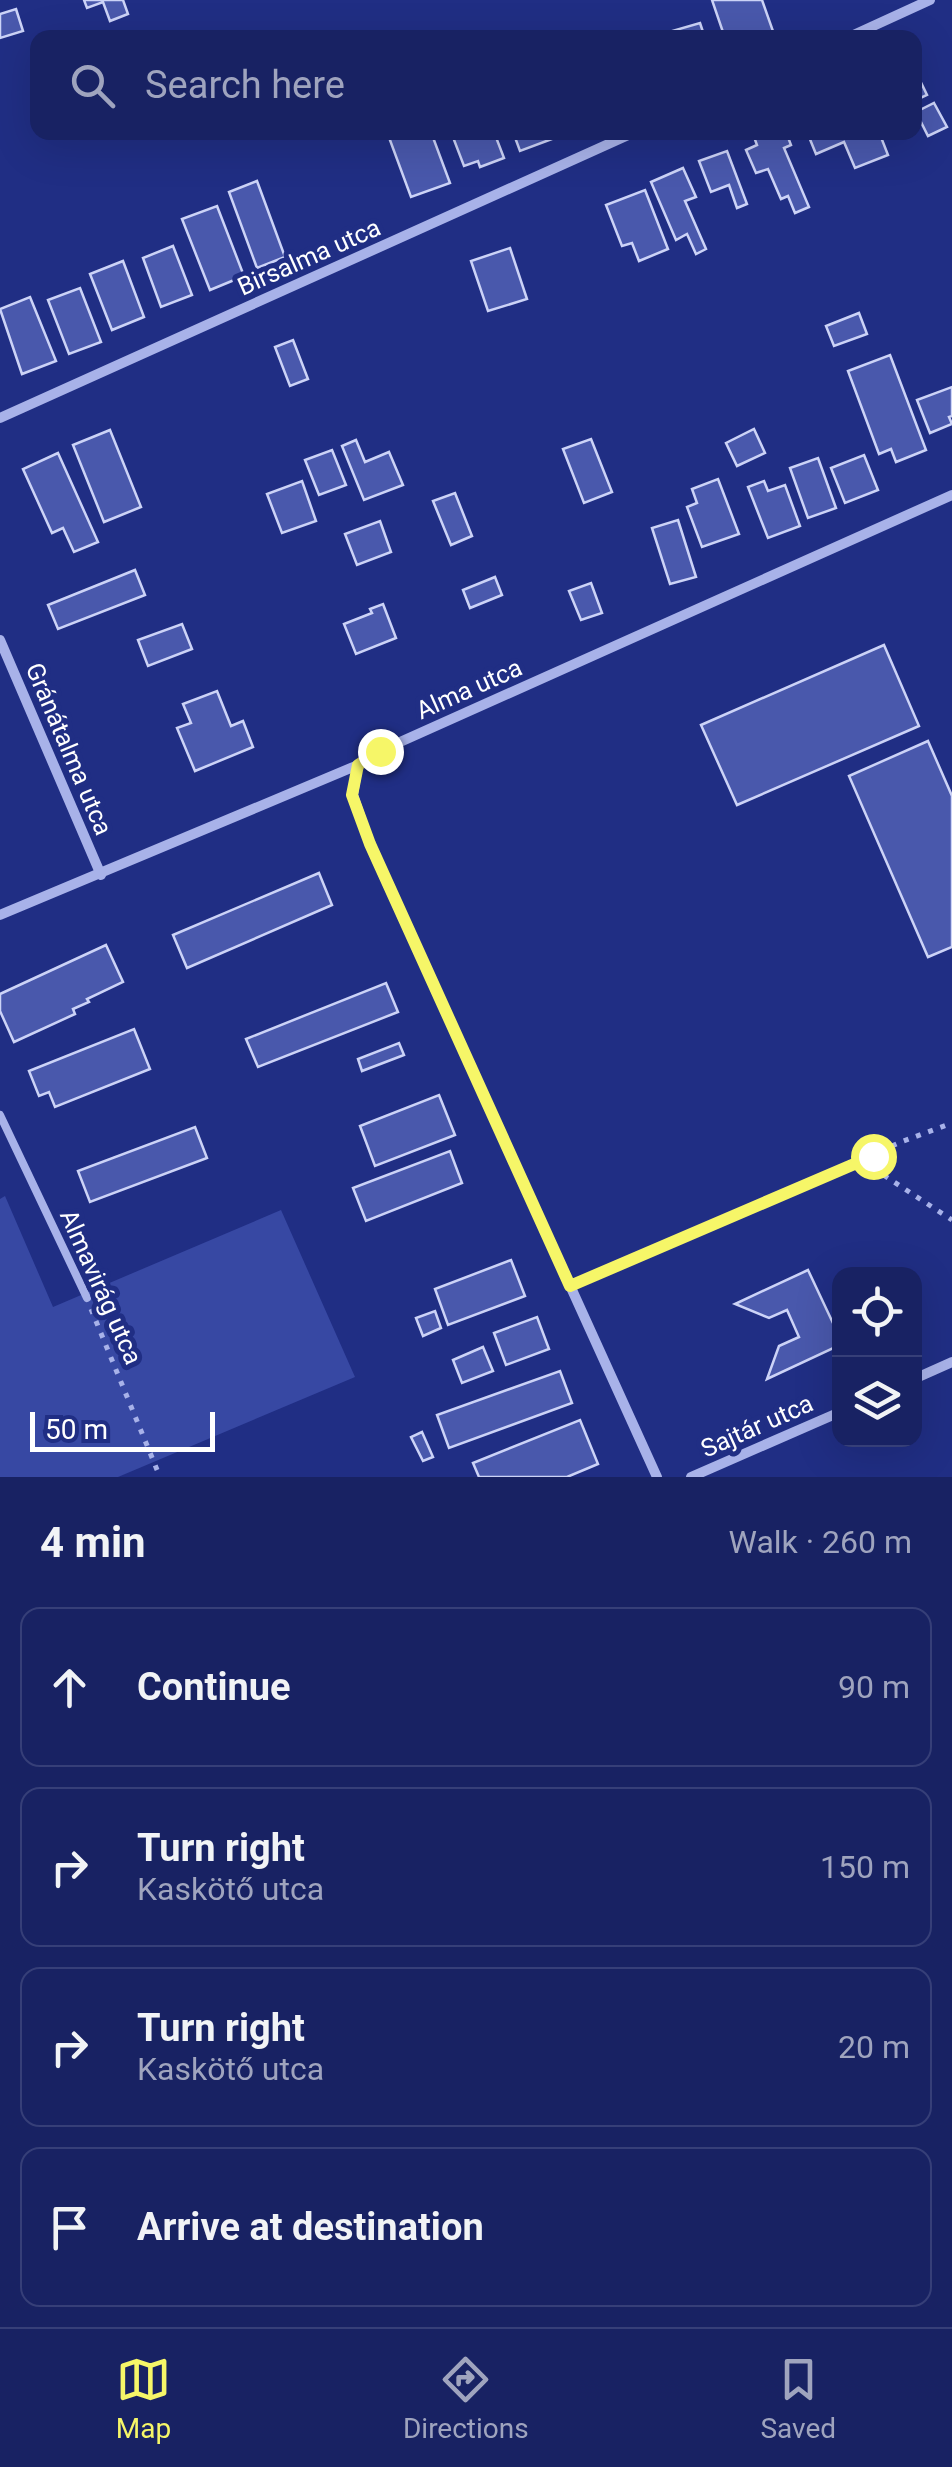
<!DOCTYPE html>
<meta charset="utf-8">
<style>
:root{--surface:#182263;--page:#252f6c;--text:#f1f3f6;--muted:#9fa4be;--line:#363f78;--accent:#f6f668}
body{margin:0;font-family:Roboto,sans-serif;background:var(--page);color:var(--text)}
.controls{position:absolute;right:30px;bottom:30px;display:grid;overflow:hidden;border-radius:20px;box-shadow:0 10px 40px #0002}
.controls button{width:90px;height:90px;display:grid;place-items:center;padding:0;border:0;border-bottom:2px solid var(--line);background:var(--surface);color:var(--text);font:50px sans-serif}
.scale{position:absolute;left:30px;bottom:25px;width:185px;box-sizing:border-box;padding-left:10px;border:5px solid #fff;border-top:0;font-size:28px;line-height:35px;white-space:nowrap;color:#fff;-webkit-text-stroke:8px #202e84;paint-order:stroke}
.stop{position:absolute;width:30px;height:30px;margin:-22px;border:8px solid #f6f668;border-radius:50%;background:#fff}
.stop.end{background:#f6f668;border-color:#fff;box-shadow:0 2px 10px #0008}
.list{margin:0;padding:0;list-style:none}
h2{display:flex;justify-content:space-between;align-items:center;height:130px;margin:0;padding:0 40px;font-size:42px}
h2 small{font-size:32px;font-weight:400;color:var(--muted)}
.list li{display:grid;grid-template-columns:65px 1fr auto;gap:30px;align-items:center;box-sizing:border-box;height:160px;margin:0 20px 20px;padding:0 20px;border:2px solid var(--line);border-radius:20px}
.list b{display:block;font-size:38px;white-space:nowrap}
.list p{margin:0;font-size:32px;white-space:nowrap;color:var(--muted)}
.list em{font-size:32px;font-style:normal;color:var(--muted)}
.icon{flex:none;width:55px;height:55px;fill:none;stroke:currentColor;stroke-width:2;stroke-linecap:round;stroke-linejoin:round}
.map{position:relative;flex:none;width:952px;height:1477px;overflow:hidden}
.search{position:absolute;background:var(--surface);box-shadow:0 10px 40px #0002;left:30px;right:30px;top:30px;height:110px;display:flex;align-items:center;gap:25px;box-sizing:border-box;padding:0 35px;border-radius:20px;color:var(--muted);font-size:38px}
.sheet{height:850px;background:var(--surface)}
nav{display:flex;justify-content:space-around;align-items:center;box-sizing:border-box;height:140px;border-top:2px solid var(--line);background:var(--surface);font-size:28px;color:var(--muted)}
nav a{display:grid;justify-items:center;gap:5px}
nav .on{color:var(--accent)}
.map>svg:first-child{display:block}
</style>
<div class="map">
<svg width="952" height="1477" viewBox="0 0 952 1477">
<rect width="100%" height="100%" fill="#202e84"/>
<!-- green -->
<path fill="#3748a3" d="M5,1196L53,1307L281,1210L355,1377L118,1477H0V1199Z"/>
<!-- building -->
<g fill="#4958ac" stroke="#ccd3f7" stroke-width="2.5">
<path d="M84,0H123L128,14L110,21L103,2L87,8Z"/>
<path d="M712,0H762L774,34L765,38H725Z"/>
<path d="M16,9L23,31L0,38V14Z"/>
<path d="M700,23L705,38H674L672,31Z"/>
<path d="M914,68L927,95L914,101Z"/>
<path d="M934,103L947,127L928,136L916,112Z"/>
<path d="M387,132H431L450,183L411,197Z"/>
<path d="M451,132H494L504,158L480,167L478,161L464,166Z"/>
<path d="M513,132H558L560,136L520,151Z"/>
<path d="M766,132H786L791,145L784,148L809,207L795,213L788,196L781,199L768,169L756,173L746,150L757,145L754,137Z"/>
<path d="M807,132H879L888,155L855,168L844,142L816,154Z"/>
<path d="M727,151L747,204L737,208L729,185L711,192L699,161Z"/>
<path d="M683,168L696,197L685,201L706,249L696,254L687,234L676,240L651,182Z"/>
<path d="M257,181L285,257L257,268L229,192Z"/>
<path d="M645,190L668,249L639,261L632,243L622,246L606,205Z"/>
<path d="M217,206L244,276L210,290L182,219Z"/>
<path d="M173,246L192,295L161,307L143,258Z"/>
<path d="M510,248L527,299L488,311L471,261Z"/>
<path d="M123,261L144,317L112,330L90,274Z"/>
<path d="M80,288L101,342L69,354L48,300Z"/>
<path d="M30,297L56,361L22,374L0,309Z"/>
<path d="M859,313L867,334L834,346L826,326Z"/>
<path d="M293,340L308,379L290,386L275,347Z"/>
<path d="M890,355L926,450L896,462L891,449L879,454L848,371Z"/>
<path d="M952,387V416L949,417L952,424L930,433L917,400Z"/>
<path d="M754,429L765,453L737,466L726,443Z"/>
<path d="M110,430L141,507L104,522L73,445Z"/>
<path d="M591,439L612,492L584,503L563,449Z"/>
<path d="M356,440L365,462L389,452L403,485L364,500L342,446Z"/>
<path d="M332,450L346,485L319,495L305,460Z"/>
<path d="M58,453L98,542L74,552L63,528L52,533L23,469Z"/>
<path d="M864,455L878,490L845,503L831,468Z"/>
<path d="M818,458L836,508L808,518L790,468Z"/>
<path d="M718,479L739,534L702,547L687,507L697,503L692,489Z"/>
<path d="M302,481L316,521L282,533L267,494Z"/>
<path d="M764,481L768,491L785,485L800,526L768,538L748,487Z"/>
<path d="M455,493L472,536L451,545L433,501Z"/>
<path d="M678,520L696,577L670,584L652,528Z"/>
<path d="M380,521L391,552L357,565L345,534Z"/>
<path d="M135,570L145,595L58,629L48,605Z"/>
<path d="M495,577L502,595L470,608L463,590Z"/>
<path d="M591,583L602,613L581,620L569,591Z"/>
<path d="M383,604L396,638L356,654L344,624L372,613L370,609Z"/>
<path d="M182,624L192,649L148,666L138,640Z"/>
<path d="M884,645L919,726L737,805L701,725Z"/>
<path d="M217,691L231,726L243,721L253,747L195,771L177,728L191,723L183,704Z"/>
<path d="M928,741L952,796V947L928,957L849,776Z"/>
<path d="M319,873L332,905L187,968L173,935Z"/>
<path d="M106,945L123,982L87,999L89,1002L73,1009L75,1014L14,1042L0,1011V994Z"/>
<path d="M386,983L398,1012L258,1067L246,1039Z"/>
<path d="M134,1029L150,1069L55,1107L49,1092L39,1096L29,1071Z"/>
<path d="M399,1043L404,1055L362,1071L358,1059Z"/>
<path d="M439,1095L455,1135L375,1166L360,1126Z"/>
<path d="M195,1127L207,1158L90,1202L78,1171Z"/>
<path d="M450,1151L462,1183L366,1221L353,1188Z"/>
<path d="M511,1260L525,1296L448,1325L435,1289Z"/>
<path d="M808,1270L840,1338V1345L767,1379L779,1346L799,1337L787,1310L769,1318L735,1304Z"/>
<path d="M435,1311L441,1328L423,1336L416,1318Z"/>
<path d="M537,1317L549,1349L506,1365L494,1333Z"/>
<path d="M483,1347L493,1371L462,1383L453,1360Z"/>
<path d="M560,1371L572,1403L449,1448L437,1415Z"/>
<path d="M580,1420L598,1464L567,1477H479L473,1463Z"/>
<path d="M422,1432L433,1457L423,1461L411,1437Z"/>
</g>
<g fill="none" stroke-linecap="round" stroke-linejoin="round">
<!-- path -->
<g stroke="#a8b2e9" stroke-width="5" stroke-dasharray="5 8" stroke-linecap="butt">
<path d="M862,1161L952,1220"/>
<path d="M582,1281L901,1142L952,1123"/>
<path d="M91,1309L160,1477"/>
</g>
<!-- service -->
<path stroke="#a8b2e9" stroke-width="8" d="M0,1115L87,1298"/>
<!-- minor -->
<g stroke="#a8b2e9" stroke-width="10">
<path d="M847,38L930,0"/>
<path d="M0,418L635,132"/>
<path d="M0,640L101,875"/>
<path d="M358,765L353,795L370,845L657,1477"/>
<path d="M0,915L358,765L380,751L952,495"/>
<path d="M914,1379L952,1362"/>
<path d="M691,1477L840,1412"/>
</g>
</g>
<g fill="none" stroke-linecap="round" stroke-linejoin="round">
<!-- route -->
<path stroke="#f6f668" stroke-width="12" d="M380,751L358,765L352,795L370,844L570,1286L873,1156"/>
</g>
<g text-anchor="middle" dominant-baseline="central" stroke-width="10" stroke-linejoin="round" paint-order="stroke">
<!-- street labels -->
<g font-size="25" fill="#fff" stroke="#202e84">
<text transform="translate(309 257) rotate(-24)">Birsalma utca</text>
<text transform="translate(469 689) rotate(-24)">Alma utca</text>
<text transform="translate(69 749) rotate(67)">Gránátalma utca</text>
<text transform="translate(101 1287) rotate(66)">Almavirág utca</text>
<text transform="translate(757 1426) rotate(-24)">Sajtár utca</text>
</g>
</g>
</svg>
<div class="controls">
<button><svg class="icon" aria-label="locate" viewBox="0 0 24 24"><circle cx="12" cy="12" r="6"/><path d="M12 2v4M12 18v4M2 12h4M18 12h4"/></svg></button>
<button><svg class="icon" aria-label="layers" viewBox="0 0 24 24"><path d="M12 4l9 5-9 5-9-5zM3 14l9 5 9-5"/></svg></button>
</div>
<div class="scale">50 m</div>
<div class="stop" style="left:873px;top:1156px"></div>
<div class="stop end" style="left:380px;top:751px"></div>
<div class="search"><svg class="icon" aria-label="search" viewBox="0 0 24 24"><circle cx="10" cy="10" r="6"/><path d="M15 15l6 6"/></svg>Search here</div>
</div>
<section class="sheet">
<h2>4 min<small>Walk · 260 m</small></h2>
<ul class="list">
<li><svg class="icon" aria-label="ahead" viewBox="0 0 24 24"><path d="M12 20V5M6 11l6-6 6 6"/></svg><div><b>Continue</b></div><em>90 m</em></li>
<li><svg class="icon" aria-label="right" viewBox="0 0 24 24"><path d="M7 20v-9h11M14 6l5 5-5 5"/></svg><div><b>Turn right</b><p>Kaskötő utca</p></div><em>150 m</em></li>
<li><svg class="icon" aria-label="right" viewBox="0 0 24 24"><path d="M7 20v-9h11M14 6l5 5-5 5"/></svg><div><b>Turn right</b><p>Kaskötő utca</p></div><em>20 m</em></li>
<li><svg class="icon" aria-label="arrive" viewBox="0 0 24 24"><path d="M6 21V4h12l-3 4 3 4H6"/></svg><div><b>Arrive at destination</b></div></li>
</ul>
</section>
<nav>
<a class="on"><svg class="icon" aria-label="map" viewBox="0 0 24 24"><path d="M3 6l6-2 6 2 6-2v14l-6 2-6-2-6 2zM9 4v14M15 6v14"/></svg>Map</a>
<a><svg class="icon" aria-label="directions" viewBox="0 0 24 24"><path d="M12 3l9 9-9 9-9-9zM9 14v-3h6M13 9l2 2-2 2"/></svg>Directions</a>
<a><svg class="icon" aria-label="saved" viewBox="0 0 24 24"><path d="M7 4h10v16l-5-4-5 4z"/></svg>Saved</a>
</nav>
